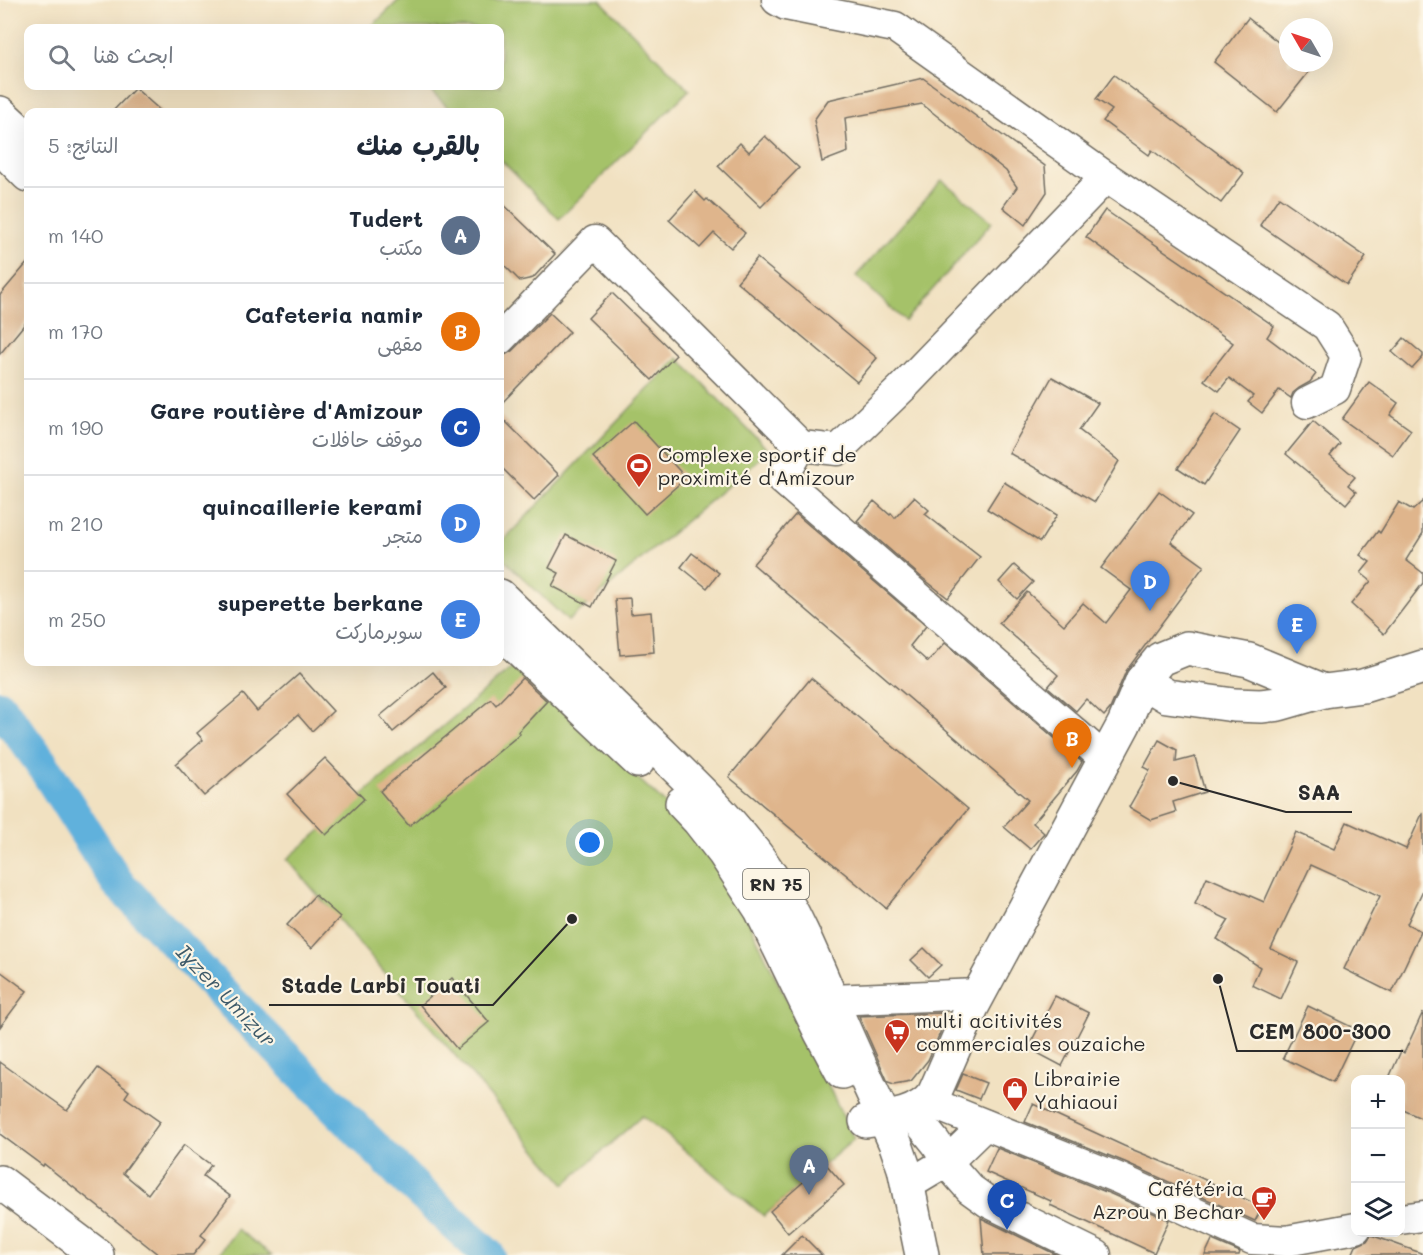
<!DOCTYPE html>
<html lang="ar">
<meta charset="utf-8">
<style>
:root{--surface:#fff;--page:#f6f6f7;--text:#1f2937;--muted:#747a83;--line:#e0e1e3;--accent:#ea580c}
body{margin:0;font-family:Mali,"Playpen Sans Arabic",sans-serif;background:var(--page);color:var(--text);direction:rtl}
.controls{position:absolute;right:18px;bottom:18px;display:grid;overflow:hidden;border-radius:12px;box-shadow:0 6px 24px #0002}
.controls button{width:54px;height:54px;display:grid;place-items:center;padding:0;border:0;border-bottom:2px solid var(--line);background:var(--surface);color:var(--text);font:30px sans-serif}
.compass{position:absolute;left:1279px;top:18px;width:54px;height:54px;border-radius:50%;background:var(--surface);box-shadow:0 6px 24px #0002;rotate:309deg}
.you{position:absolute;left:590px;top:843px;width:21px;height:21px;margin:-15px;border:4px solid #fff;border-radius:50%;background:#1a73e8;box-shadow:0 0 0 9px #1a73e833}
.badge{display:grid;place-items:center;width:39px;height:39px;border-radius:50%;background:var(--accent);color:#fff;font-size:20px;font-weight:700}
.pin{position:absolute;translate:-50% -50px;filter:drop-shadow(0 2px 3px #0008)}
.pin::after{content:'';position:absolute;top:32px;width:21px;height:18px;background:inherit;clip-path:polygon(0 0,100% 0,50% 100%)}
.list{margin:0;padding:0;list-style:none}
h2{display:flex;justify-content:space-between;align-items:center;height:78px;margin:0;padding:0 24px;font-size:26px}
h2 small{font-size:20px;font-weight:400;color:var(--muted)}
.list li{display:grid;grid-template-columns:39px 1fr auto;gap:18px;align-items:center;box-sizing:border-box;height:96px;padding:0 24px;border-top:2px solid var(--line)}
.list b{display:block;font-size:22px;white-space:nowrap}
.list p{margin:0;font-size:20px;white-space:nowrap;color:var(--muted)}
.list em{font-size:20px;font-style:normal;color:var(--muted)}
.icon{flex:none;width:33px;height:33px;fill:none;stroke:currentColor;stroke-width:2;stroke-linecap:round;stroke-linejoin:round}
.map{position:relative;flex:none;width:1423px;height:1255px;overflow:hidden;direction:ltr}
.search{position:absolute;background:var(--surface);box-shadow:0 6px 24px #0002;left:24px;top:24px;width:480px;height:66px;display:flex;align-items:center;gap:15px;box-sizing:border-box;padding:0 21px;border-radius:12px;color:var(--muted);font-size:22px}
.panel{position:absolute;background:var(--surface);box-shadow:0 6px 24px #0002;left:24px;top:108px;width:480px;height:558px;border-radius:12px;direction:rtl}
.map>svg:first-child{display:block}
</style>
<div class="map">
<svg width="1423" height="1255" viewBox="0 0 1423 1255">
<rect width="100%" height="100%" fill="#fcf5e5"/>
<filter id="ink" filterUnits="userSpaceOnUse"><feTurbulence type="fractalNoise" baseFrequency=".0167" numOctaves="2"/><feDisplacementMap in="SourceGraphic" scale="12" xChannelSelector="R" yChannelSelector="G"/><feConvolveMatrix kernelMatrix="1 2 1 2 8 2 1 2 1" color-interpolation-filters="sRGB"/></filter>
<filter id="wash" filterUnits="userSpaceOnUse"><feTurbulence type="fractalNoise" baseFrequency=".008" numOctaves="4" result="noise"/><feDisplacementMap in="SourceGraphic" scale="24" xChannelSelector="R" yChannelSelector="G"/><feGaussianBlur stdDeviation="1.35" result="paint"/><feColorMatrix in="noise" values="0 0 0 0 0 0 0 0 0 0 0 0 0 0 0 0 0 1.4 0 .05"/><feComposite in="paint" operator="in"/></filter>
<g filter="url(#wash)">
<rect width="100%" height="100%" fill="#f1e1c1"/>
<!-- green -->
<g fill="#a5c269" stroke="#68764a" stroke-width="1.5">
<path d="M399,0H600L689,90L559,219L500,159V112H453L426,86H500V28H370Z"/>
<path d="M942,180L992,222L905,321L856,276Z"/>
<path d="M678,358L769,451L568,621L500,556V544Z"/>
<path d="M515,665L682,819L732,887L854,1139L764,1216L657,1127L642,1116L565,1184L287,859Z"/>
<path d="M237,1229L272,1255H218Z"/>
</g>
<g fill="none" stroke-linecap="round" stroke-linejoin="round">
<!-- river -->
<path stroke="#61b1dc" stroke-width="34" d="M0,707L40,761L117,882L227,998L410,1183L488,1255"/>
</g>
<g id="blocks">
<!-- building -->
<g fill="#dfb58c">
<path d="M1248,18L1288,50V63H1316L1277,112L1214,62Z"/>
<path d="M1114,75L1244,173L1221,203L1152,150L1149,155L1103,121L1112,110L1096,99Z"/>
<path d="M923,78L1045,166L1047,192L1025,225L1003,207L1017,187L1006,171L922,104L845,118L848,152L822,162L814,120L828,100Z"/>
<path d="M135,88L162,112H112Z"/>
<path d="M765,136L799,168L761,207L718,166L740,143L749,152Z"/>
<path d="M695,191L705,201L707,199L745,233L731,248L714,233L700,248L669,220Z"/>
<path d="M1279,197L1366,257L1347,285L1260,225Z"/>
<path d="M500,201L555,254L533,278L520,281L500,261Z"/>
<path d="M1105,210L1274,326L1267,337L1316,374L1310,382L1299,388L1293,393L1291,398L1279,390L1262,413L1248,402L1253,396L1229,378L1219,391L1204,380L1233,343L1086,237Z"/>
<path d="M757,258L877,358L857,382L737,282Z"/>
<path d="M28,262V320L0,354V295Z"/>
<path d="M612,293L676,355L652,380L588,318Z"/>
<path d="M550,313L570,332L500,405V356L505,355L512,351Z"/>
<path d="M1404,338L1423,354V357L1412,369L1392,352Z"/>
<path d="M1052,377L1098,403L1079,430L1119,461L1095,502L1009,453Z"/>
<path d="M1369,382L1398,403L1390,415L1411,430L1393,455L1342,419Z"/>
<path d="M1215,414L1240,431L1204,485L1178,468Z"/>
<path d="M500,416L559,475L534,500L500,466Z"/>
<path d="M634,421L686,478L645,514L593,457Z"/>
<path d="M1313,421L1340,444L1330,456L1355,477L1348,485L1356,492L1346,504L1286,454Z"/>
<path d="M1004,482L1057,515L1040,542L987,509Z"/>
<path d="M1159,491L1192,515L1171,542L1204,566L1126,671L1110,709L1104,716L1086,699L1076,711L1048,687L1058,675L999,623L1027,592L1064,625L1083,603L1106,623L1131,590L1101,568Z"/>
<path d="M914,497L929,510L925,514L980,557L948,598L920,576L857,521L874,501L890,515L891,513L895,518Z"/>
<path d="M1423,501V533L1406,560L1423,573V583L1384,634L1351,604L1371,581L1361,573L1370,562L1360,555L1378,531L1380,533L1399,502L1413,510Z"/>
<path d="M796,514L926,626L910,646L928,662L945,643L1082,762L1077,771L1033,823L1044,833L1030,849L1004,827L1028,800L753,564Z"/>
<path d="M566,535L616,561L592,607L552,586L559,573L549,568Z"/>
<path d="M692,553L719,573L707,588L681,567Z"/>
<path d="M1014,565L1033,582L1017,599L999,582Z"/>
<path d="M630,598L631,614L651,612L654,652L620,655L615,599Z"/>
<path d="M433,672L446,688L393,732L380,716Z"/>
<path d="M299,674L333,711L312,731L298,715L204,796L176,764L203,740L197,733L243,694L257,711Z"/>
<path d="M522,678L547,701L518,732L520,734L409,826L380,791L491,699L496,705Z"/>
<path d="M811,678L968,809L886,908L729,777Z"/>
<path d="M1159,740L1177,750L1176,762L1195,757L1205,792L1173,802L1176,812L1151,820L1129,807L1150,770L1144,767Z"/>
<path d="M325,758L364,799L326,835L287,794Z"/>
<path d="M1423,812V890L1407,924L1421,931L1392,993L1344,969L1380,896L1311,865L1271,949L1298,962L1281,999L1252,985L1260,967L1217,939L1229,920L1195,904L1207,877L1264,902L1296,832L1334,849L1347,822L1406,849Z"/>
<path d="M315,895L340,917L312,948L287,925Z"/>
<path d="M924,948L941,965L928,977L911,960Z"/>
<path d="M0,971L27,991L0,1027Z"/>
<path d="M452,978L489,1022L457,1049L420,1005Z"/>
<path d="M1055,996L1089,1013L1062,1066L1028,1048Z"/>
<path d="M1308,1006L1358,1030L1333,1082L1283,1058Z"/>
<path d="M1423,1012V1119L1401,1109V1080H1388L1401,1051L1404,1053Z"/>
<path d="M943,1013L940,1033L928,1060L911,1081L894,1084L888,1082L859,1016Z"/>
<path d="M0,1062L67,1110L98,1068L129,1091L125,1097L160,1122L123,1173L148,1194L184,1145L211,1165L203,1176L230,1196L201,1235L206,1239L193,1255H159L44,1164L43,1166L0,1134Z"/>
<path d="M963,1074L986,1083L979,1099L956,1090Z"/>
<path d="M1033,1104L1124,1146L1199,1177L1262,1207L1255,1221L1125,1162L1025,1122Z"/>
<path d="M997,1148L1111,1194L1169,1220L1154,1253L1050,1205L1051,1201L986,1172Z"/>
<path d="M825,1163L844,1185L788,1233L770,1211Z"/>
<path d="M981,1218L1057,1255H984Z"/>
<path d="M802,1235L822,1255H782Z"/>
<path d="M1371,1235L1421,1253V1255H1352L1356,1246L1367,1241Z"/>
<path d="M1212,1240L1240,1252L1239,1255H1205Z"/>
</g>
</g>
</g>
<g filter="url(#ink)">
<use href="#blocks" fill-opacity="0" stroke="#706b60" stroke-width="1.5"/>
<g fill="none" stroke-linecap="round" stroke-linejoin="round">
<defs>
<g id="minor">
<path d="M777,0L786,5L895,27L1106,177L1327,326L1346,356L1335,389L1307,403"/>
<path d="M500,339L595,241L801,446L838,450L902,388L1106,177"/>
<path d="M801,446L782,479L1105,759"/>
<path d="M831,1000L979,994"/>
<path d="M929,1102L1118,1178L1252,1239L1286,1241L1356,1228"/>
<path d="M910,1111L936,1143L955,1172L970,1189L988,1202L1096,1255"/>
<path d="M908,1185L948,1161L985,1125"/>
<path d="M1400,1219L1423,1216"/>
</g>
<g id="major">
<path d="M0,113L28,139"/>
<path d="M0,147L28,175"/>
<path d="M500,596C551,645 602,695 653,745C694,785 737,825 769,873C795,912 813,956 831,999C851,1048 875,1096 896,1145L904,1168L922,1255"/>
<path d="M500,631L638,761"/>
<path d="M1142,681L1167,696L1234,705L1261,706L1279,704L1324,691L1363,686L1423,667"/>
<path d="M682,803L699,821L724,853L761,910L821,1033L842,1072"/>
<path d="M866,1121C890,1118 919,1115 934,1094L972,1007L1124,724L1142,681L1160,659L1187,648L1249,660L1324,691"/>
<path d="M0,1182L97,1255"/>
</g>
</defs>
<!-- minor casing -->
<use href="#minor" stroke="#706b60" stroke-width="33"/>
<!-- major casing -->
<use href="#major" stroke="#706b60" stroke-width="36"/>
<!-- minor -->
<use href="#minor" stroke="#fff" stroke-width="30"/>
<!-- major -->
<use href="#major" stroke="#fff" stroke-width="33"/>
</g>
</g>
<!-- icons -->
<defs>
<symbol id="stadium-pin" viewBox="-11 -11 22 30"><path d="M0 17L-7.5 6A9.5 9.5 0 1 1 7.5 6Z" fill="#c8321e" stroke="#fcf5e5"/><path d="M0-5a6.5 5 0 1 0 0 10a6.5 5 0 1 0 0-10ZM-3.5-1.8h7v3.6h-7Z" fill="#fff"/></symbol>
<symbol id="supermarket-pin" viewBox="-11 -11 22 30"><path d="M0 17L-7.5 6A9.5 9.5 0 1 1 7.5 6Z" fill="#c8321e" stroke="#fcf5e5"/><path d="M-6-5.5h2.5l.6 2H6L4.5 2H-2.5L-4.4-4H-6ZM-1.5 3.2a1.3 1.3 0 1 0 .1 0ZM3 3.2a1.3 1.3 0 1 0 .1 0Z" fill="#fff"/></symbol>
<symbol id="shop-pin" viewBox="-11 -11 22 30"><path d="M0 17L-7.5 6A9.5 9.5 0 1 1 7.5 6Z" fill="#c8321e" stroke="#fcf5e5"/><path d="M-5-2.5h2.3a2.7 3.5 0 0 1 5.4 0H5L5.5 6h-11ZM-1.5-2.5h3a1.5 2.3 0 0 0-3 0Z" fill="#fff"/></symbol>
<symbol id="cafe-pin" viewBox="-11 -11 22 30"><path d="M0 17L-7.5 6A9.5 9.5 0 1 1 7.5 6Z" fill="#c8321e" stroke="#fcf5e5"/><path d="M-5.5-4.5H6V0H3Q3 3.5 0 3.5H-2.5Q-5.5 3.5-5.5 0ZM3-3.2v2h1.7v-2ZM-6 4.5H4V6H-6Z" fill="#fff"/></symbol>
</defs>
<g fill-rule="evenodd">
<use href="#stadium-pin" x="624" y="451" width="30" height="40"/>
<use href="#supermarket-pin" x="882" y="1017" width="30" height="40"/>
<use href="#shop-pin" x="1000" y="1075" width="30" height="40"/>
<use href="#cafe-pin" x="1249" y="1184" width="30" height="40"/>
</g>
<g text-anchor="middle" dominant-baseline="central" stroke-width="4.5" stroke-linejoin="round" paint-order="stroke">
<!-- shield labels -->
<rect fill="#fcf5e5" stroke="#6a6863" stroke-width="1.5" x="743" y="869" width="66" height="30" rx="4.5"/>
<g font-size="18" font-weight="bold" fill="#2b2b2b">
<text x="776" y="884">RN 75</text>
</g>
<!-- poi labels -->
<g font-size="20" fill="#2b2b2b" stroke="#fcf5e5" text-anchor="start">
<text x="658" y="454">Complexe sportif de<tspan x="658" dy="23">proximité d'Amizour</tspan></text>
<text x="916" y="1020">multi acitivités<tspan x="916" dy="23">commerciales ouzaiche</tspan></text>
<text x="1034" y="1078">Librairie<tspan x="1034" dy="23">Yahiaoui</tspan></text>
<text x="1244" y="1188" text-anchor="end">Cafétéria<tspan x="1244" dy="23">Azrou n Bechar</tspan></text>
</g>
<!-- water labels -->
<g font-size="21" font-style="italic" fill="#3e5a69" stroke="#fcf5e5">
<text transform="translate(227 995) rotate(46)">Iɣzer Umiẓur</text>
</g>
</g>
<!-- callouts -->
<path fill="none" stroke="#2b2b2b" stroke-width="2" d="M1173 781L1286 812H1352M572 919L493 1005H269M1218 979L1237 1051H1403"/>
<g fill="#2b2b2b" stroke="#fcf5e5" stroke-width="2">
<circle cx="1173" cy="781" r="6"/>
<circle cx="572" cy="919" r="6"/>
<circle cx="1218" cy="979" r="6"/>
</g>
<g font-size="21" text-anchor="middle" font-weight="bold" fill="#2b2b2b" stroke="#fcf5e5" stroke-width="4.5" stroke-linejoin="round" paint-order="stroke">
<text x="1319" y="800">SAA</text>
<text x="381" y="993">Stade Larbi Touati</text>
<text x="1320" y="1039">CEM 800-300</text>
</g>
</svg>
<div class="controls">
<button>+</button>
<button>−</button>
<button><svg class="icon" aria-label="layers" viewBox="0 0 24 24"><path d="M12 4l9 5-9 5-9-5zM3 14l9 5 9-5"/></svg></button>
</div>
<svg class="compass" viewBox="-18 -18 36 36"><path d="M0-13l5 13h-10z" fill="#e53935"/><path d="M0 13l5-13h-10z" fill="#747a83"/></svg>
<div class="you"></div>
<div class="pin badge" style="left:809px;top:1195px;background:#5c6f8a">A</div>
<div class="pin badge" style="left:1072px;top:768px;background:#e8710a">B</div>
<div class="pin badge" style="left:1007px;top:1230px;background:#1a4fb4">C</div>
<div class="pin badge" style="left:1150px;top:611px;background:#3f7fe0">D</div>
<div class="pin badge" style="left:1297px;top:654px;background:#3f7fe0">E</div>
<div class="search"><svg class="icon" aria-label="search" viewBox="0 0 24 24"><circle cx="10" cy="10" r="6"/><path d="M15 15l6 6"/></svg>ابحث هنا</div>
<section class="panel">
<h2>بالقرب منك<small>النتائج: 5</small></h2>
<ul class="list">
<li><span class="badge" style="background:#5c6f8a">A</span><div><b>Tudert</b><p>مكتب</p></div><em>140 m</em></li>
<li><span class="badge" style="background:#e8710a">B</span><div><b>Cafeteria namir</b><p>مقهى</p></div><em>170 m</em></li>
<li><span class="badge" style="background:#1a4fb4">C</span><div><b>Gare routière d'Amizour</b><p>موقف حافلات</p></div><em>190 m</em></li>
<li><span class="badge" style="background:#3f7fe0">D</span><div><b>quincaillerie kerami</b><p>متجر</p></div><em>210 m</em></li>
<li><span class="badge" style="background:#3f7fe0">E</span><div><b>superette berkane</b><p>سوبرماركت</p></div><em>250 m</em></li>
</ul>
</section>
</div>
